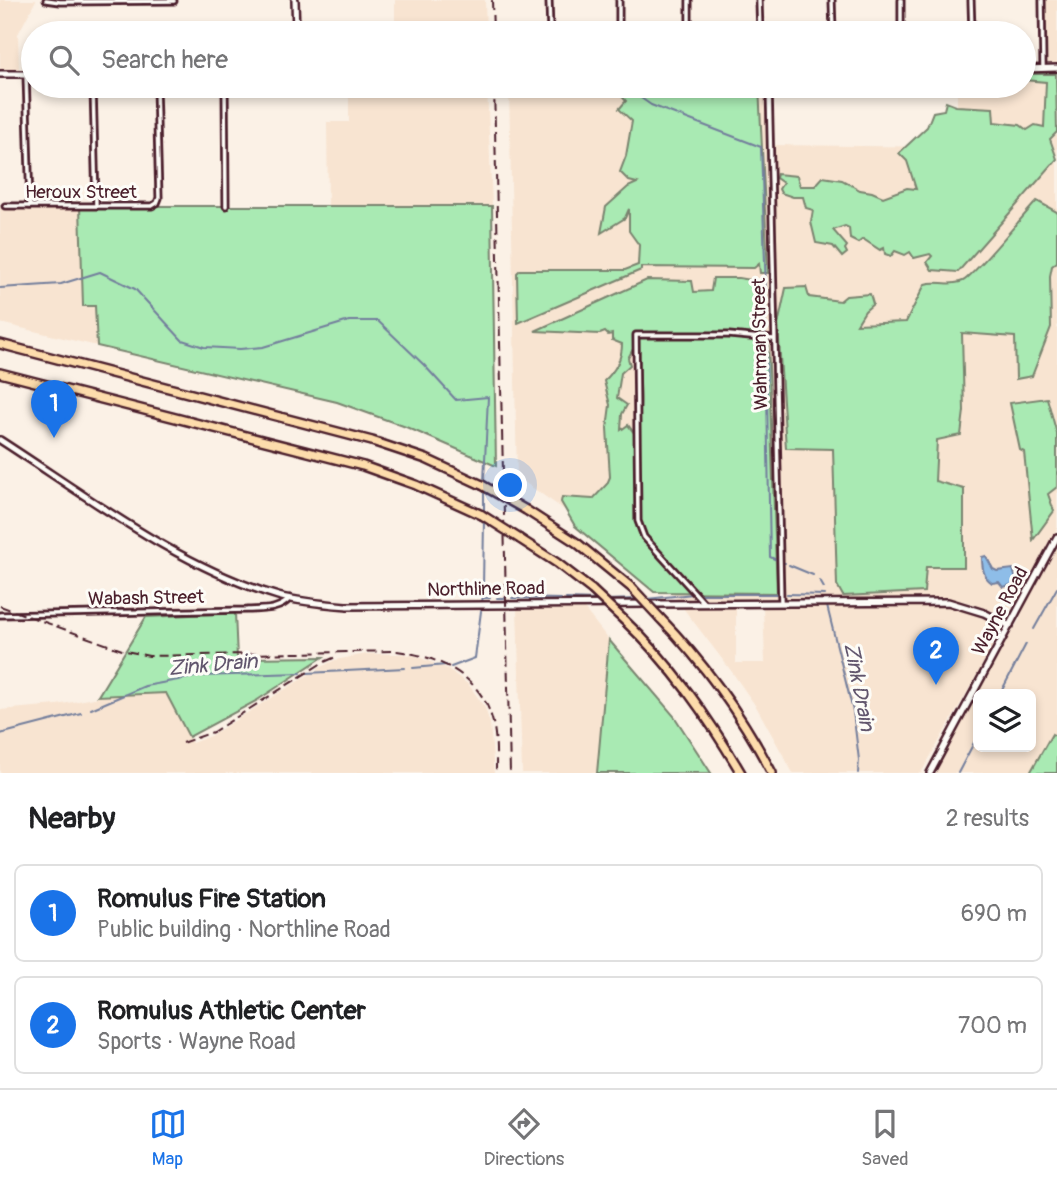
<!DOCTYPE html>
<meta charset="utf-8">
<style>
:root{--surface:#fff;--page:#f2f2f2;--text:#202124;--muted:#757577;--line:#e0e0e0;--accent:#1a73e8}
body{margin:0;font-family:Pangolin,sans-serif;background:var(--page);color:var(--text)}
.controls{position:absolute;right:21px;bottom:21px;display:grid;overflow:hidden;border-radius:10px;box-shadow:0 4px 10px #0003}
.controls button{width:63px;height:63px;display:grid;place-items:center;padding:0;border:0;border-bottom:2px solid var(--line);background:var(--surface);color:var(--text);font:35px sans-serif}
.you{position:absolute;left:511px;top:486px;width:24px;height:24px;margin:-18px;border:5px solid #fff;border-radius:50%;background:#1a73e8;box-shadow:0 0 0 10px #1a73e833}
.badge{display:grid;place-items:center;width:46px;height:46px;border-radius:50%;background:var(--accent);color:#fff;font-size:23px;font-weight:700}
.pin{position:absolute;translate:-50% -58px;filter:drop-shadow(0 2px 4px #0008)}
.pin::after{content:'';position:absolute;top:37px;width:24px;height:21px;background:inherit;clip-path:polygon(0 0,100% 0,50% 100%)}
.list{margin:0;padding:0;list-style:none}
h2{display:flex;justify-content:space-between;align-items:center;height:91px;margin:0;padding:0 28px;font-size:30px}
h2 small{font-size:23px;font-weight:400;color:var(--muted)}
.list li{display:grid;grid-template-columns:46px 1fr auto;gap:21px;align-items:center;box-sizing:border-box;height:98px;margin:0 14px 14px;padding:0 14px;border:2px solid var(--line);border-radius:10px}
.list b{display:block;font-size:26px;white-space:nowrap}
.list p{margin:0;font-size:23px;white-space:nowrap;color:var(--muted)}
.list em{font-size:23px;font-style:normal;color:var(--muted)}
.icon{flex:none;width:38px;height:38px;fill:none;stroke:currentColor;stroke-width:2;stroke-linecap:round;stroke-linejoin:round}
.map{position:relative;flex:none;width:1057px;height:773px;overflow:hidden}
.search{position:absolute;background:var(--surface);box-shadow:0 4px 10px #0003;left:21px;right:21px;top:21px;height:77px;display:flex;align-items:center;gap:18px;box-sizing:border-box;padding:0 24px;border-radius:38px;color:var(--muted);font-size:26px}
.sheet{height:315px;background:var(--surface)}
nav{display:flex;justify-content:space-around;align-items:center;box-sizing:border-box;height:98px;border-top:2px solid var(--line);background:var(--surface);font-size:19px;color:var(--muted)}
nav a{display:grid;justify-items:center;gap:4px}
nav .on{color:var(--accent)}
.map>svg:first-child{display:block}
</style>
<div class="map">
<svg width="1057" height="773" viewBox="0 0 1057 773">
<rect width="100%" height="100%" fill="#fbf1e6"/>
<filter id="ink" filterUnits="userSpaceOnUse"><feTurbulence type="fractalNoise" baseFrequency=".0143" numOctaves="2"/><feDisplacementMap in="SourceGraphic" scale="14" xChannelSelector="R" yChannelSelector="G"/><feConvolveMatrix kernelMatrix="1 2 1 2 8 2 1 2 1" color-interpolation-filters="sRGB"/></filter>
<g filter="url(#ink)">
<!-- built -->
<g fill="#f8e4d1" fill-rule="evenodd">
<path d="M0,0H36L18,34L19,71H0Z"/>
<path d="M395,0H485L486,33H395Z"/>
<path d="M1044,0H1057V65L1045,62Z"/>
<path d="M1024,70H1057V104L1047,135H1057V529L1020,598L1007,612L1001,614L964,601L939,598L678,600L605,538L517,477L509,86H766L767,145L957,147V86H1024Z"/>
<path d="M349,86H487L492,206L328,207L327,122H349Z"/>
<path d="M80,206L83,305L95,306L97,346L0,323V207Z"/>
<path d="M1057,540V773H932L997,654L1019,621L1026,602ZM978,694H1031V747H978Z"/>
<path d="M863,603L876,606L912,604L946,606L963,609L993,622L998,631L991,650L921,773H793L757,708L732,672L680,604H736V663H765L763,604Z"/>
<path d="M582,606L609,640L597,773H522L517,607Z"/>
<path d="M367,654H402L416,656L448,669L469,685L485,708L490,723L494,773H0V710L57,705L110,695L166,692L192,743L210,736L321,667L335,660Z"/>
</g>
<!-- green -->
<g fill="#a9eab3" stroke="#7a846f" stroke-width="2" fill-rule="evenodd">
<path d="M1024,74H1056L1057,132L1050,139L1057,159L958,272L932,270L927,262L932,256L930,254L914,258L910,252L905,255L895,251L891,256L885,254L884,248L880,250L863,239L858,243L850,239L849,228L845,226L833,230L847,246L845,249L847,253L842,257L833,246L816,243L811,222L813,210L806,208L803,197H793L781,193L779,189L783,183L776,178L777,174L797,176L800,186H815L823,177L842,180L860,190L872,192L883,197L907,188L916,189L907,161L899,153L927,127L933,112L944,110L946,102L956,106L993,108L994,122L1020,125L1027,130L1035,125L1044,127L1046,82L1024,80Z"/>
<path d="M613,86H759L768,273H760L759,264L754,268L641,267V270L518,323L517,273L520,270H625L638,265L639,245L629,231V209L625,218L601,233L606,207L628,187L637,183L629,181L620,172L626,156L632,121L619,109L626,101Z"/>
<path d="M1037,201L1057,212V262L1052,266L1050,276L1051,327L1032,376L1016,379L1015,337L962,333L964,411L961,435L937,440L935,481L964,489V567H926L924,592L843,596L837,585L833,449L786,448L778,325L786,288L806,287L809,297L840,301L846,296L870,294L873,304L865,311L857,324L906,322L925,284C937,280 949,287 963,281C974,276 1024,214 1037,201Z"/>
<path d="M80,206H492L496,466L406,427L337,402L97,346L95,306H83Z"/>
<path d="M713,278H739L763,282L761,338L768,340L777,593L654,592L575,526L561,502L562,497L593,499L607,484L610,477L607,428L610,405L604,381C615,371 622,359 622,344L612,340V334L608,335L605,332L600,334L535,331L647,280L692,281L694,292L711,291ZM633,336L639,339L637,345C638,370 646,412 634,433L628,425L621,430L622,414L627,405L617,398L621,373L630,365L628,358L633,349Z"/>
<path d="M1047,398L1057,434V487L1048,494L1054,511L1033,540L1024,452L1020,450L1010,403Z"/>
<path d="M235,613L237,658L323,657L256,701L189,737L166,693L98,696L146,617Z"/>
<path d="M609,640L674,716L711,773H597Z"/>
<path d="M1052,734L1057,737V773H1030Z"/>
</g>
<!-- water -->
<path fill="#8ebde8" stroke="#737e9c" stroke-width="2" d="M986,556L993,569L997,571L1013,569L1016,580L1011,585L1003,587L999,582L992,583C983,577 982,567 982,557Z"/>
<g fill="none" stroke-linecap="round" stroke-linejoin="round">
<!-- stream -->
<g stroke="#737e9c" stroke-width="2">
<path d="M624,86L651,105L761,147L766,292"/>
<path d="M0,288L61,284L100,272L135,289L182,340L204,347L240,349L263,347L349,321H378L424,365L456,400L488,397L484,481"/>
<path d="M765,335L766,298"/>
<path d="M766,341L770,557L777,560"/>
<path d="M484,491V513"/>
<path d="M784,563H785"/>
<path d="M789,565L813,575"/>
<path d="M820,581L824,588"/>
<path d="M483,588L484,519"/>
<path d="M700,594H776"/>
<path d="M787,594L825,595"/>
<path d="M484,598H490"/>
<path d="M497,598H504"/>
<path d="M512,598L561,599"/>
<path d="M566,599L596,600"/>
<path d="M647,599L693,594"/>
<path d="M605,600L638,599"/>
<path d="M482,604L483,592"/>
<path d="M827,606L853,711L859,760L858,773"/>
<path d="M1034,629L1057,588"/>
<path d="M451,667L475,658L481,611"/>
<path d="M413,668L446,665"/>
<path d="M307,673L405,668"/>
<path d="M1000,694L1026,644"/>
<path d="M91,709L145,686L200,676L301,673"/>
<path d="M0,734L81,713"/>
<path d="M958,773L978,735"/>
</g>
<defs>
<g id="street">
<path d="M46,0L60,2L174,1"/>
<path d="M549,0L550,33"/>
<path d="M619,0V33"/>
<path d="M689,0V33"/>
<path d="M759,0L760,33"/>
<path d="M832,0L833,33"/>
<path d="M901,0V33"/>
<path d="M971,0L972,33"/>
<path d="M1042,0L1043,68"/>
<path d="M26,74L30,206"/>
<path d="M93,86L96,205"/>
<path d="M225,86L226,206"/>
<path d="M769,86L781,602"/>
<path d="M5,206H152L157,203L159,198L156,86"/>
<path d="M704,603L644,537L638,521L636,335H729L773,339"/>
<path d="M0,615L247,610C263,609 279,611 290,598"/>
</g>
<g id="secondary">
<path d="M295,0L296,33"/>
<path d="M1024,69L1057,68"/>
<path d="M0,74H33"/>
<path d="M0,440C87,496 179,567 278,596C300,602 324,604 347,606L948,602L984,613L1010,626"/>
<path d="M930,773L1057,537"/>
</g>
<g id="highway">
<path d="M0,344L372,441L426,459L482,485"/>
<path d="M0,373L363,466L416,485L482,515"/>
<path d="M526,510L577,543L632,588"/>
<path d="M520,539L557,563L592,590"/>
<path d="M660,618C705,664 742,716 772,773"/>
<path d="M624,620C672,665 708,717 741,773"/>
</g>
</defs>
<!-- street casing -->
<use href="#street" stroke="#4a1f2b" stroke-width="9"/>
<!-- secondary casing -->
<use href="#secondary" stroke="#4a1f2b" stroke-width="10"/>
<!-- highway casing -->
<use href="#highway" stroke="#4a1f2b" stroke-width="12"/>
<!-- street -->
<use href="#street" stroke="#fdfcf7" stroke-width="3.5"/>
<!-- secondary -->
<use href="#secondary" stroke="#fdfcf7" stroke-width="5"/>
<!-- highway -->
<use href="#highway" stroke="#fddcac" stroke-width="7"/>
<!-- rail -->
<g stroke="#4a1f2b" stroke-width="2" stroke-dasharray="10 5" stroke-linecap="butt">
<path d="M492,0L493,33"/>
<path d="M494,86L510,773"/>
<path d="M0,606L122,650L149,656L397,651C437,656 481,676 492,719C497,736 496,755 496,773"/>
<path d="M182,743L213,732L322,663L338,656"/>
</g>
<defs>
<g id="highway-bridge">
<path d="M482,485L526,510"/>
<path d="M482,515L520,539"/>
<path d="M632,588L660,618"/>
<path d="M592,590L624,620"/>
</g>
</defs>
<!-- highway-bridge casing -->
<use href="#highway-bridge" stroke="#4a1f2b" stroke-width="12" stroke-linecap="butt"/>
<!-- highway-bridge -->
<use href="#highway-bridge" stroke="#fddcac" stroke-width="7"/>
</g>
</g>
<g text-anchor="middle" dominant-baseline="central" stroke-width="6" stroke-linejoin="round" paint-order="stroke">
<!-- street labels -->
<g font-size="19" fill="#4a1f2b" stroke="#fdfcf7">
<text x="81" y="192">Heroux Street</text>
<text transform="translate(760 344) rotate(-91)">Wahrman Street</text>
<text transform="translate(486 589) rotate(-1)">Northline Road</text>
<text transform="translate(146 598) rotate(-1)">Wabash Street</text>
<text transform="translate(1000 611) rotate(-62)">Wayne Road</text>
</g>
<!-- water labels -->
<g font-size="21" font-style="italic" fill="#62566d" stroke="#fdfcf7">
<text transform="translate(213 665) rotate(-5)">Zink Drain</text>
<text transform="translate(859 687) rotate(79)">Zink Drain</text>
</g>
</g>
</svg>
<div class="controls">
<button><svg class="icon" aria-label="layers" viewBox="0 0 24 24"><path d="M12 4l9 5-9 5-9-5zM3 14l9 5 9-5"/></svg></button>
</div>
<div class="you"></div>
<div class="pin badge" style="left:54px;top:438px">1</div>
<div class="pin badge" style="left:936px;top:685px">2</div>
<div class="search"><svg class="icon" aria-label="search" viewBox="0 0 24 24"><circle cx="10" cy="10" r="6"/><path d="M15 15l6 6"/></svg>Search here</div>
</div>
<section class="sheet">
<h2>Nearby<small>2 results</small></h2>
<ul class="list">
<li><span class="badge">1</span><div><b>Romulus Fire Station</b><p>Public building · Northline Road</p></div><em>690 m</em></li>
<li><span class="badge">2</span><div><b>Romulus Athletic Center</b><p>Sports · Wayne Road</p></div><em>700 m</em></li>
</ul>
</section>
<nav>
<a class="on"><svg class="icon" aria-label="map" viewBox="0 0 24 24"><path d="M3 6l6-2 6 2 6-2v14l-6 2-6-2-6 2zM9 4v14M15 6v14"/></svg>Map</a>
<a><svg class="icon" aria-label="directions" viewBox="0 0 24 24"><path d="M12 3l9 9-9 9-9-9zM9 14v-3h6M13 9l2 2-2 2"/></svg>Directions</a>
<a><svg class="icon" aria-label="saved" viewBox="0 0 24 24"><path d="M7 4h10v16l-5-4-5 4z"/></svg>Saved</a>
</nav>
